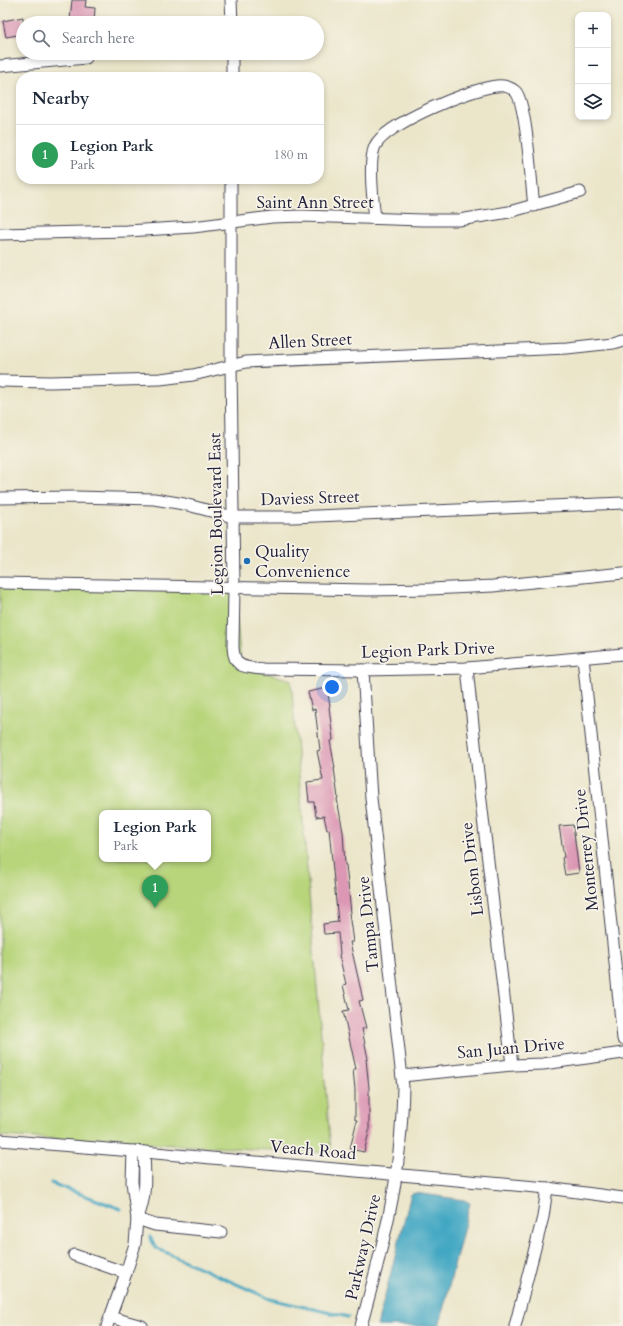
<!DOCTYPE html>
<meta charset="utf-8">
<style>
:root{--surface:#fff;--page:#f6f6f7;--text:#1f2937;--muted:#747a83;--line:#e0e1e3;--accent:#1f6fb2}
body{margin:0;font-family:Cardo,serif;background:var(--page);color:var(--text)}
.controls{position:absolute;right:12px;top:12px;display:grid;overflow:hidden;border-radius:8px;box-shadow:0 2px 6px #0003}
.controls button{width:36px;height:36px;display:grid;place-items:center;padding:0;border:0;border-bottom:1px solid var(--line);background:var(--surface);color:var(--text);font:20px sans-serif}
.you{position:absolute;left:332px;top:687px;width:14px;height:14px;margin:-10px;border:3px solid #fff;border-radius:50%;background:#1a73e8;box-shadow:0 0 0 6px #1a73e833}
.badge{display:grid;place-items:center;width:26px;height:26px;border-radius:50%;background:var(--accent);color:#fff;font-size:13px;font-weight:700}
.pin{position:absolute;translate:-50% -33px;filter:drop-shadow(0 1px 2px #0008)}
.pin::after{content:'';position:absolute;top:21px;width:14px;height:12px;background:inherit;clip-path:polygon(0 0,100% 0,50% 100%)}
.popup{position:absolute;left:99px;top:810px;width:112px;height:52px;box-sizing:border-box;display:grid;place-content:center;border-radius:8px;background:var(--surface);filter:drop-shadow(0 1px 3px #0005);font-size:13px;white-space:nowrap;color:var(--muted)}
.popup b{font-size:15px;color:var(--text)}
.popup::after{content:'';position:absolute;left:50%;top:100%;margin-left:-8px;border:8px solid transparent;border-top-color:var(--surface)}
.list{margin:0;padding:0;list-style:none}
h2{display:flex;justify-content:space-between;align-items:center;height:52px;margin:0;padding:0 16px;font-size:17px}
h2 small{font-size:13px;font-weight:400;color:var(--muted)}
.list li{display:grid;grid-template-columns:26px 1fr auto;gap:12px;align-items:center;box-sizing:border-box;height:60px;padding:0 16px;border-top:1px solid var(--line)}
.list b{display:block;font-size:15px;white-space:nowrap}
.list p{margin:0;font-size:13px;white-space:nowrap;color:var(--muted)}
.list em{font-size:13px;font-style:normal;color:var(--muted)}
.icon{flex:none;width:22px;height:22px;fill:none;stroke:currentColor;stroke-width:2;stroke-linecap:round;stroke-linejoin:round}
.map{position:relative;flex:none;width:623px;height:1326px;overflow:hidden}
.search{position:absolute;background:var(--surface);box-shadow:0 2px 6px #0003;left:16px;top:16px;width:308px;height:44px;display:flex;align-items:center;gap:10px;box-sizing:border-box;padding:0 14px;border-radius:22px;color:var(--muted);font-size:15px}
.panel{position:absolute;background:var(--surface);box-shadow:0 2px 6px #0003;left:16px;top:72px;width:308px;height:112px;border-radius:16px}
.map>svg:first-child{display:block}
</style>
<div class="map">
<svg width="623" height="1326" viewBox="0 0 623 1326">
<rect width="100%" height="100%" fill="#f7f3e8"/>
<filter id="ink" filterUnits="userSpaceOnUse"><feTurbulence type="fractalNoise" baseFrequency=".025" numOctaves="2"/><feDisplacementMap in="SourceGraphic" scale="8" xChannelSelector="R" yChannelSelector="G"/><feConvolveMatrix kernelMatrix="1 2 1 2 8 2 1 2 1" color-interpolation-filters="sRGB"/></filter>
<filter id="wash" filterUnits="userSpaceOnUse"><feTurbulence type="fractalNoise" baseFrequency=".012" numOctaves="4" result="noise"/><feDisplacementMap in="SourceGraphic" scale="16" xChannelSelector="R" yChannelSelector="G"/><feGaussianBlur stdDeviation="0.9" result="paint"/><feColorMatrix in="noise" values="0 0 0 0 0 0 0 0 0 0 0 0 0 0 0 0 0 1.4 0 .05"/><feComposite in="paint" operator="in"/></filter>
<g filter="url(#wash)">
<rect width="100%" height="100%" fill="#ebe6ca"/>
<!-- green -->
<path fill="#b8d57c" stroke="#6d7c5c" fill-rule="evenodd" d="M0,583L234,587L241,666L291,680L331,1153L0,1136ZM102,813H208V859H102Z"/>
<!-- water -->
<path fill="#43a7c3" stroke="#32647f" d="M416,1193L464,1200L470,1203L439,1326H377L411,1194Z"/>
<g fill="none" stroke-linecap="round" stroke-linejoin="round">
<!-- stream -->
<g stroke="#43a7c3" stroke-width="3">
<path d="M51,1183L121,1209"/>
<path d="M150,1237L156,1248L270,1299L348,1317"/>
</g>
</g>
<g id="blocks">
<!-- building -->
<g fill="#dc97b4">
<path d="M72,0H86L85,7L95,8L94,22L70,20Z"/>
<path d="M23,17V34L6,37L3,21Z"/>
<path d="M327,688L330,706L329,707L333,740L330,741L335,768H334L338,798L337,799L343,832L345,865H346L351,913H349L353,942H350L363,1000L359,1001L366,1028L362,1029L368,1059H366L369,1088V1132L364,1152L350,1149L357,1120H355V1089L353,1069H356L343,1011L349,1010L343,985L346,984L339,955L340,954L338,933L324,934L323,924L338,922L329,829L327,830L324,816L316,817L314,802H309L307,782L323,780L317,751L320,750L315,709L312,710L308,692Z"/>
<path d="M573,825L579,873L565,875L562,858L564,857L559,826Z"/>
</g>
</g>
</g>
<g filter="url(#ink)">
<use href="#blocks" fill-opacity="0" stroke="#403f50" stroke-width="1"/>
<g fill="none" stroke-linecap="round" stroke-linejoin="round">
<defs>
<g id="minor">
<path d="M231,0L232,23"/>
<path d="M0,66L86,58"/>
<path d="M232,77V53"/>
<path d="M231,179V365L234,587L233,647C234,669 245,667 263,669L363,670L467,668L623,654"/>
<path d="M375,218C373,201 368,161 375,146C386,123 471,89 496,86C503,85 511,87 516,92C527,106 531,184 534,206"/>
<path d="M0,234L127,231L193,227L272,217L302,216L422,220H459L509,212L580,192"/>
<path d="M0,381L50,382L160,379L193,375L246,362L567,348L613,343L623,340"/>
<path d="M0,498L76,497L154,499L184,504L233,517H293L623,503"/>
<path d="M0,583L368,590L430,589L493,586L623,573"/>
<path d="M583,658L623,1039"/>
<path d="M467,668L481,801L512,1065"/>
<path d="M402,1076L512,1065L543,1064L623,1053"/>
<path d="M0,1140L144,1152L547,1188L623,1198"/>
<path d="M144,1152C145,1174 147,1198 137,1219L155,1225L221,1232"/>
<path d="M74,1255L126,1273"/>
<path d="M110,1317L142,1326"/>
<path d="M107,1326L126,1273L135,1244L137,1219L132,1182L133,1151"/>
<path d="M361,1326C372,1286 383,1246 391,1205C399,1166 402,1126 403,1087L371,798L363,670"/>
<path d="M515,1326L543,1217L547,1188"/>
</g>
</defs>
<!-- minor casing -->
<use href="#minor" stroke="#403f50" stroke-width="13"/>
<!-- minor -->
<use href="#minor" stroke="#fff" stroke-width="11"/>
</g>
</g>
<!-- markers -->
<circle fill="#1f6fb2" stroke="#f7f3e8" stroke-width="1.5" cx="247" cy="561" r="4"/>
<g text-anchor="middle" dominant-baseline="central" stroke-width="3.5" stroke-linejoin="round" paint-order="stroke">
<!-- street labels -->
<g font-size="17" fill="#22223b" stroke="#f7f3e8">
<text x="315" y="202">Saint Ann Street</text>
<text transform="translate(310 341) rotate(-3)">Allen Street</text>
<text transform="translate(310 498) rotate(-2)">Daviess Street</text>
<text transform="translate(216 514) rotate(-91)">Legion Boulevard East</text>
<text transform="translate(428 650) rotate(-2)">Legion Park Drive</text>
<text transform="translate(586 850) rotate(-96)">Monterrey Drive</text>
<text transform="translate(472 869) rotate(-97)">Lisbon Drive</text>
<text transform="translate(368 924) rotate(-96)">Tampa Drive</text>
<text transform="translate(511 1048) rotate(-5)">San Juan Drive</text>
<text transform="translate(313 1150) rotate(5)">Veach Road</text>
<text transform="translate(363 1247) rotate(-77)">Parkway Drive</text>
</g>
<!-- poi labels -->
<g font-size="17" fill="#22223b" stroke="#f7f3e8" text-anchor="start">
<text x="255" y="551">Quality<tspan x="255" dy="20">Convenience</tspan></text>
</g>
</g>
</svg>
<div class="controls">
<button>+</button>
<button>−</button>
<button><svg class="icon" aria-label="layers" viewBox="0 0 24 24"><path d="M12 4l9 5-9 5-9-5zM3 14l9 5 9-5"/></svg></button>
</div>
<div class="you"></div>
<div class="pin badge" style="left:155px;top:908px;background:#2e9e5b">1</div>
<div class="popup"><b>Legion Park</b>Park</div>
<div class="search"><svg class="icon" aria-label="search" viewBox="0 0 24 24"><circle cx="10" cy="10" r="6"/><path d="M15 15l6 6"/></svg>Search here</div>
<section class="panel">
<h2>Nearby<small></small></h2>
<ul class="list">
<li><span class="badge" style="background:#2e9e5b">1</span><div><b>Legion Park</b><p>Park</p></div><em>180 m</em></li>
</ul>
</section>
</div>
